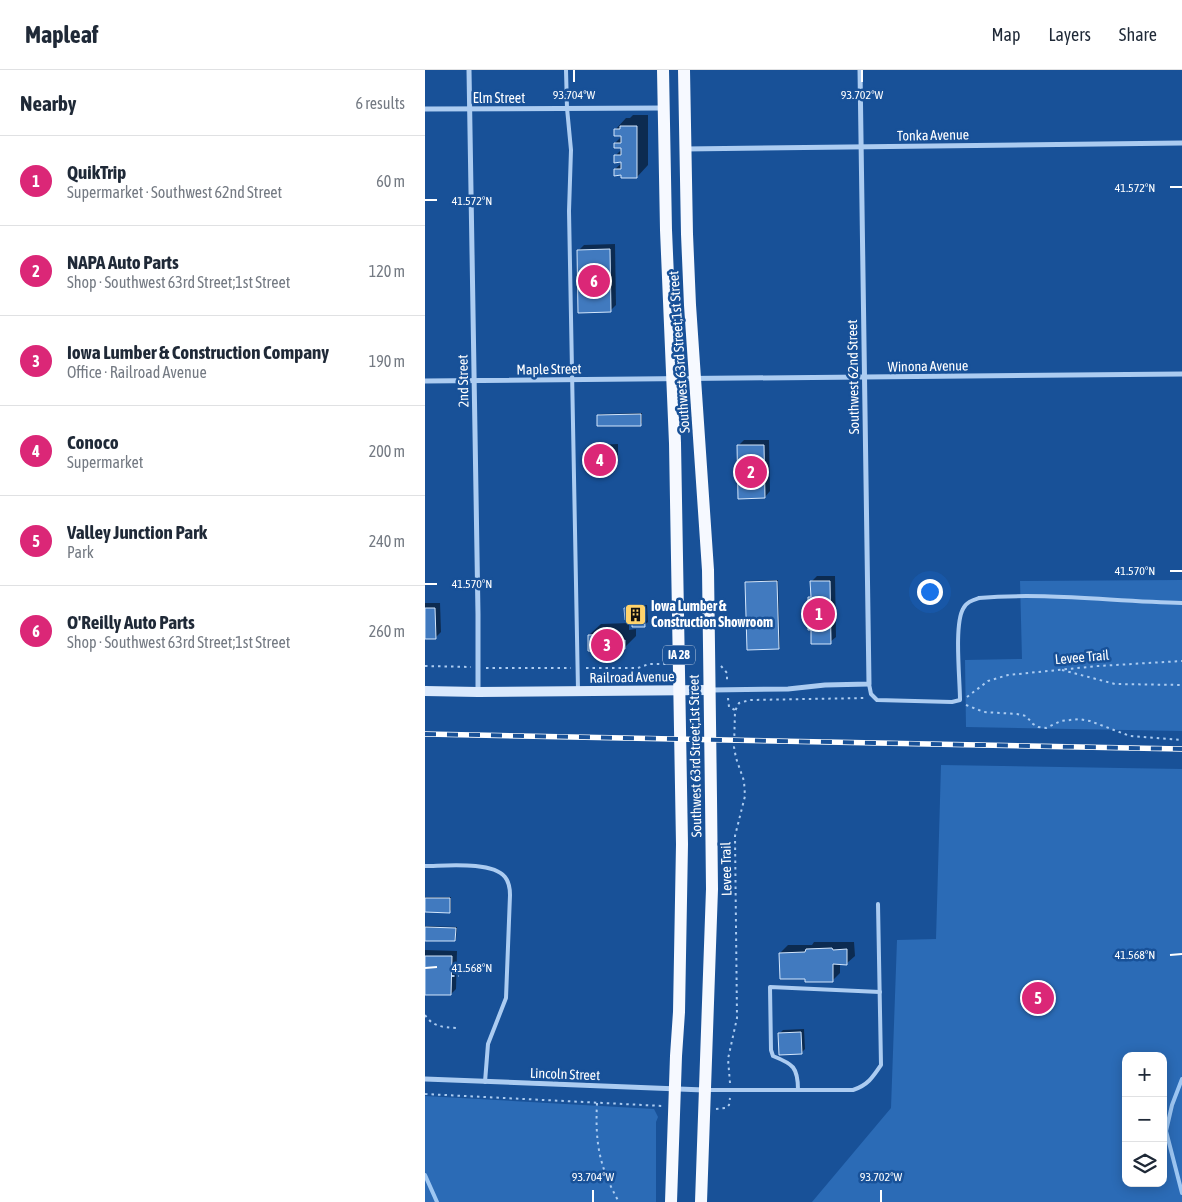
<!DOCTYPE html>
<meta charset="utf-8">
<style>
:root{--surface:#fff;--page:#f2f2f3;--text:#1f2937;--muted:#747a83;--line:#e0e1e3;--accent:#db2777}
body{margin:0;font-family:"Asap Condensed",sans-serif;background:var(--page);color:var(--text)}
.controls{position:absolute;right:15px;bottom:15px;display:grid;overflow:hidden;border-radius:10px;box-shadow:0 2px 12px #0003}
.controls button{width:45px;height:45px;display:grid;place-items:center;padding:0;border:0;border-bottom:1px solid var(--line);background:var(--surface);color:var(--text);font:25px sans-serif}
.you{position:absolute;left:504px;top:521px;width:18px;height:18px;margin:-12px;border:4px solid #fff;border-radius:50%;background:#1a73e8;box-shadow:0 0 0 8px #1a73e833}
.badge{display:grid;place-items:center;width:32px;height:32px;border-radius:50%;background:var(--accent);color:#fff;font-size:16px;font-weight:700}
.pin{position:absolute;translate:-50% -50%;border:2px solid #fff;box-shadow:0 1px 5px #0006}
.list{margin:0;padding:0;list-style:none}
h2{display:flex;justify-content:space-between;align-items:center;height:65px;margin:0;padding:0 20px;font-size:21px}
h2 small{font-size:16px;font-weight:400;color:var(--muted)}
.list li{display:grid;grid-template-columns:32px 1fr auto;gap:15px;align-items:center;box-sizing:border-box;height:90px;padding:0 20px;border-top:1px solid var(--line)}
.list b{display:block;font-size:19px;white-space:nowrap}
.list p{margin:0;font-size:16px;white-space:nowrap;color:var(--muted)}
.list em{font-size:16px;font-style:normal;color:var(--muted)}
.icon{flex:none;width:28px;height:28px;fill:none;stroke:currentColor;stroke-width:2;stroke-linecap:round;stroke-linejoin:round}
.map{position:relative;flex:none;width:757px;height:1132px;overflow:hidden}
header{display:flex;align-items:center;gap:30px;box-sizing:border-box;height:70px;padding:0 25px;background:var(--surface);border-bottom:1px solid var(--line)}
header strong{font-size:24px}
nav{display:flex;gap:28px;margin-inline-start:auto;font-size:18px}
main{display:flex}
aside{flex:1;background:var(--surface)}
.map>svg:first-child{display:block}
</style>
<header>
<strong>Mapleaf</strong>
<nav><a>Map</a><a>Layers</a><a>Share</a></nav>
</header>
<main>
<aside>
<h2>Nearby<small>6 results</small></h2>
<ul class="list">
<li><span class="badge">1</span><div><b>QuikTrip</b><p>Supermarket · Southwest 62nd Street</p></div><em>60 m</em></li>
<li><span class="badge">2</span><div><b>NAPA Auto Parts</b><p>Shop · Southwest 63rd Street;1st Street</p></div><em>120 m</em></li>
<li><span class="badge">3</span><div><b>Iowa Lumber &amp; Construction Company</b><p>Office · Railroad Avenue</p></div><em>190 m</em></li>
<li><span class="badge">4</span><div><b>Conoco</b><p>Supermarket</p></div><em>200 m</em></li>
<li><span class="badge">5</span><div><b>Valley Junction Park</b><p>Park</p></div><em>240 m</em></li>
<li><span class="badge">6</span><div><b>O'Reilly Auto Parts</b><p>Shop · Southwest 63rd Street;1st Street</p></div><em>260 m</em></li>
</ul>
</aside>
<div class="map">
<svg width="757" height="1132" viewBox="0 0 757 1132">
<rect width="100%" height="100%" fill="#185198"/>
<!-- green -->
<g fill="#2b6bb6" fill-rule="evenodd">
<path d="M757,510V661L541,657L540,590L597,589L595,511Z"/>
<path d="M516,695L757,699V1132H387L466,1038L472,870L511,869ZM701,986H738V1113H701Z"/>
<path d="M0,1026L229,1039L233,1047L231,1052V1132H0Z"/>
</g>
<!-- shadow -->
<g fill="#0007">
<path d="M208,45H223V95L212,107L197,104L190,99L199,91L190,86L197,79V77L190,73L197,66L190,60L201,48H205Z"/>
<path d="M190,174L191,235L185,241L154,180L159,175Z"/>
<path d="M217,343V353L215,355L174,345L175,344Z"/>
<path d="M319,370H344L345,421L340,427L313,376Z"/>
<path d="M193,374V393L187,399L163,380L169,375Z"/>
<path d="M392,506H410L411,567L405,572L384,528L387,525V511Z"/>
<path d="M353,510L355,577L354,578L321,513L323,511Z"/>
<path d="M0,533H15L16,562L10,568H0Z"/>
<path d="M204,535H222L223,552L219,555L208,548L201,539Z"/>
<path d="M204,553V560L211,559V566L200,577H196L192,581L164,565L176,554Z"/>
<path d="M0,827H26V840L24,842L0,841Z"/>
<path d="M0,856L32,857L31,869L30,870H0Z"/>
<path d="M389,872H429L430,886L422,893H415V903L407,911L381,908L355,883L363,875H387Z"/>
<path d="M0,880L32,881L31,919L26,924H0Z"/>
<path d="M379,959L380,979L376,983L355,963L358,960Z"/>
</g>
<g fill="none" stroke-linecap="round" stroke-linejoin="round">
<!-- stream -->
<g stroke="#9ec7f3" stroke-width="4">
<path d="M757,1009L747,1035L741,1061L757,1123"/>
<path d="M0,1105L12,1132"/>
</g>
</g>
<!-- building -->
<g fill="#417abf" stroke="#d3e6fc">
<path d="M195,56H212V108H196V105L189,106V99H196V92L189,93V85H196V78H189V73H196V66H189V59H195Z"/>
<path d="M185,179L186,242L153,243L152,180Z"/>
<path d="M216,344V356H172V345Z"/>
<path d="M312,375H339L340,428L313,429Z"/>
<path d="M162,380H187L188,400L162,401Z"/>
<path d="M352,511L354,579L322,580L320,512Z"/>
<path d="M385,511H405L406,574H386V560H383V527H386Z"/>
<path d="M0,538H10L11,569H0Z"/>
<path d="M199,538H219L220,557H207V550H200Z"/>
<path d="M193,564V571L200,570V579H193V583L163,581V565Z"/>
<path d="M0,828H25V843L0,842Z"/>
<path d="M0,857L31,858L30,871H0Z"/>
<path d="M407,878L408,880L422,879V895L408,894V912H380V909H355L354,883L380,882L381,879Z"/>
<path d="M0,886H27L26,925H0Z"/>
<path d="M376,962L377,984L354,985L353,963Z"/>
</g>
<g fill="none" stroke-linecap="round" stroke-linejoin="round">
<!-- path -->
<g stroke="#acccf1" stroke-width="2" stroke-dasharray="2.5 4" stroke-linecap="butt">
<path d="M0,596L46,597"/>
<path d="M296,596L302,603V611"/>
<path d="M61,598H146"/>
<path d="M161,598H213L224,594H243"/>
<path d="M637,600L690,614L757,615"/>
<path d="M542,627L563,611L583,605L673,596L757,591"/>
<path d="M303,628L304,637L310,640"/>
<path d="M541,635L559,642L592,644L601,646L608,654L613,657L621,658L636,651L654,649L665,651L705,666L757,670"/>
<path d="M27,906H34"/>
<path d="M0,945C8,957 18,957 31,958"/>
<path d="M305,1013L303,989L312,948L310,766L320,726L319,711L311,688L309,677L310,641L314,633L325,630L441,628"/>
<path d="M0,1024L238,1036"/>
<path d="M172,1033C170,1072 174,1097 194,1132"/>
<path d="M291,1039L301,1038L304,1035L305,1028"/>
</g>
<!-- lane -->
<g stroke="#acccf1" stroke-width="4">
<path d="M141,0L142,38L146,80L144,141L153,620"/>
<path d="M444,614L446,624L452,630L527,632L535,630C535,610 529,555 538,539C541,532 548,530 554,528C622,522 690,532 757,533"/>
<path d="M0,796C20,796 67,791 80,807C84,812 85,819 85,825L81,928L63,974L60,1012"/>
<path d="M282,1020H428C443,1015 448,1007 456,995L453,834"/>
<path d="M373,1020C373,997 368,994 348,986L346,980L345,917L455,922"/>
</g>
<!-- street -->
<g stroke="#acccf1" stroke-width="5">
<path d="M44,0L53,544V622"/>
<path d="M0,39L238,38"/>
<path d="M260,79L757,73"/>
<path d="M0,311L757,304"/>
<path d="M286,620L363,619L400,615L444,614L435,0"/>
<path d="M0,1009L279,1020"/>
</g>
<!-- secondary -->
<path stroke="#dae9fc" stroke-width="10" d="M0,621L53,622L284,620"/>
<!-- primary -->
<g stroke="#f6f9ff" stroke-width="12">
<path d="M238,0L241,160L250,373L257,774L254,942L251,986L246,1132"/>
<path d="M259,0L262,164L265,235L283,500L286,728L287,819L276,1132"/>
</g>
<defs>
<path id="rail" d="M0,664L757,679"/>
</defs>
<!-- rail casing -->
<use href="#rail" stroke="#fff" stroke-width="5.5"/>
<!-- rail -->
<use href="#rail" stroke="#185198" stroke-width="4" stroke-dasharray="11" stroke-linecap="butt"/>
</g>
<!-- ticks -->
<path fill="none" stroke="#fff" stroke-width="2" d="M149,0V12M437,0V12M745,117H757M0,130H12M745,501H757M0,514H12M745,885L757,884M0,898L12,897M168,1120V1132M456,1120V1132"/>
<!-- icons -->
<defs>
<symbol id="building-square" viewBox="-11 -11 22 22"><rect x="-9" y="-9" width="18" height="18" rx="4" fill="#ffd36c" stroke="#185198"/><path d="M-4-6H4V6H1V3H-1V6H-4ZM-2.5-4.3h1.7v1.8h-1.7ZM.8-4.3h1.7v1.8H.8ZM-2.5-1h1.7V.8h-1.7ZM.8-1h1.7V.8H.8Z" fill="#111"/></symbol>
</defs>
<g fill-rule="evenodd">
<use href="#building-square" x="198" y="532" width="25" height="25"/>
</g>
<g text-anchor="middle" dominant-baseline="central" stroke-width="5" stroke-linejoin="round" paint-order="stroke">
<!-- shield labels -->
<rect fill="#185198" stroke="#bacbe0" stroke-width="1" x="238" y="575.5" width="32" height="19" rx="4"/>
<g font-size="12" font-weight="bold" fill="#fff">
<text x="254" y="585">IA 28</text>
</g>
<!-- street labels -->
<g font-size="14" fill="#fff" stroke="#185198">
<text x="74" y="28">Elm Street</text>
<text transform="translate(508 65) rotate(-1)">Tonka Avenue</text>
<text transform="translate(254 282) rotate(-94)">Southwest 63rd Street;1st Street</text>
<text transform="translate(503 296) rotate(-1)">Winona Avenue</text>
<text transform="translate(124 299) rotate(-1)">Maple Street</text>
<text transform="translate(428 307) rotate(-91)">Southwest 62nd Street</text>
<text transform="translate(38 311) rotate(-91)">2nd Street</text>
<text transform="translate(657 587) rotate(-5)">Levee Trail</text>
<text transform="translate(207 607) rotate(-1)">Railroad Avenue</text>
<text transform="translate(270 686) rotate(-91)">Southwest 63rd Street;1st Street</text>
<text transform="translate(301 799) rotate(-91)">Levee Trail</text>
<text transform="translate(140 1004) rotate(2)">Lincoln Street</text>
</g>
<!-- poi labels -->
<g font-size="14" font-weight="bold" fill="#fff" stroke="#185198" text-anchor="start">
<text x="226" y="536">Iowa Lumber &amp;<tspan x="226" dy="16">Construction Showroom</tspan></text>
</g>
</g>
<g font-size="12" text-anchor="middle" fill="#fff" stroke="#185198" stroke-width="5" stroke-linejoin="round" paint-order="stroke">
<text x="149" y="29">93.704°W</text>
<text x="437" y="29">93.702°W</text>
<text x="710" y="122">41.572°N</text>
<text x="47" y="135">41.572°N</text>
<text x="710" y="505">41.570°N</text>
<text x="47" y="518">41.570°N</text>
<text x="710" y="889">41.568°N</text>
<text x="47" y="902">41.568°N</text>
<text x="168" y="1111">93.704°W</text>
<text x="456" y="1111">93.702°W</text>
</g>
</svg>
<div class="controls">
<button>+</button>
<button>−</button>
<button><svg class="icon" aria-label="layers" viewBox="0 0 24 24"><path d="M12 4l9 5-9 5-9-5zM3 14l9 5 9-5"/></svg></button>
</div>
<div class="you"></div>
<div class="pin badge" style="left:394px;top:544px">1</div>
<div class="pin badge" style="left:326px;top:402px">2</div>
<div class="pin badge" style="left:182px;top:575px">3</div>
<div class="pin badge" style="left:175px;top:390px">4</div>
<div class="pin badge" style="left:613px;top:928px">5</div>
<div class="pin badge" style="left:169px;top:211px">6</div>
</div>
</main>
